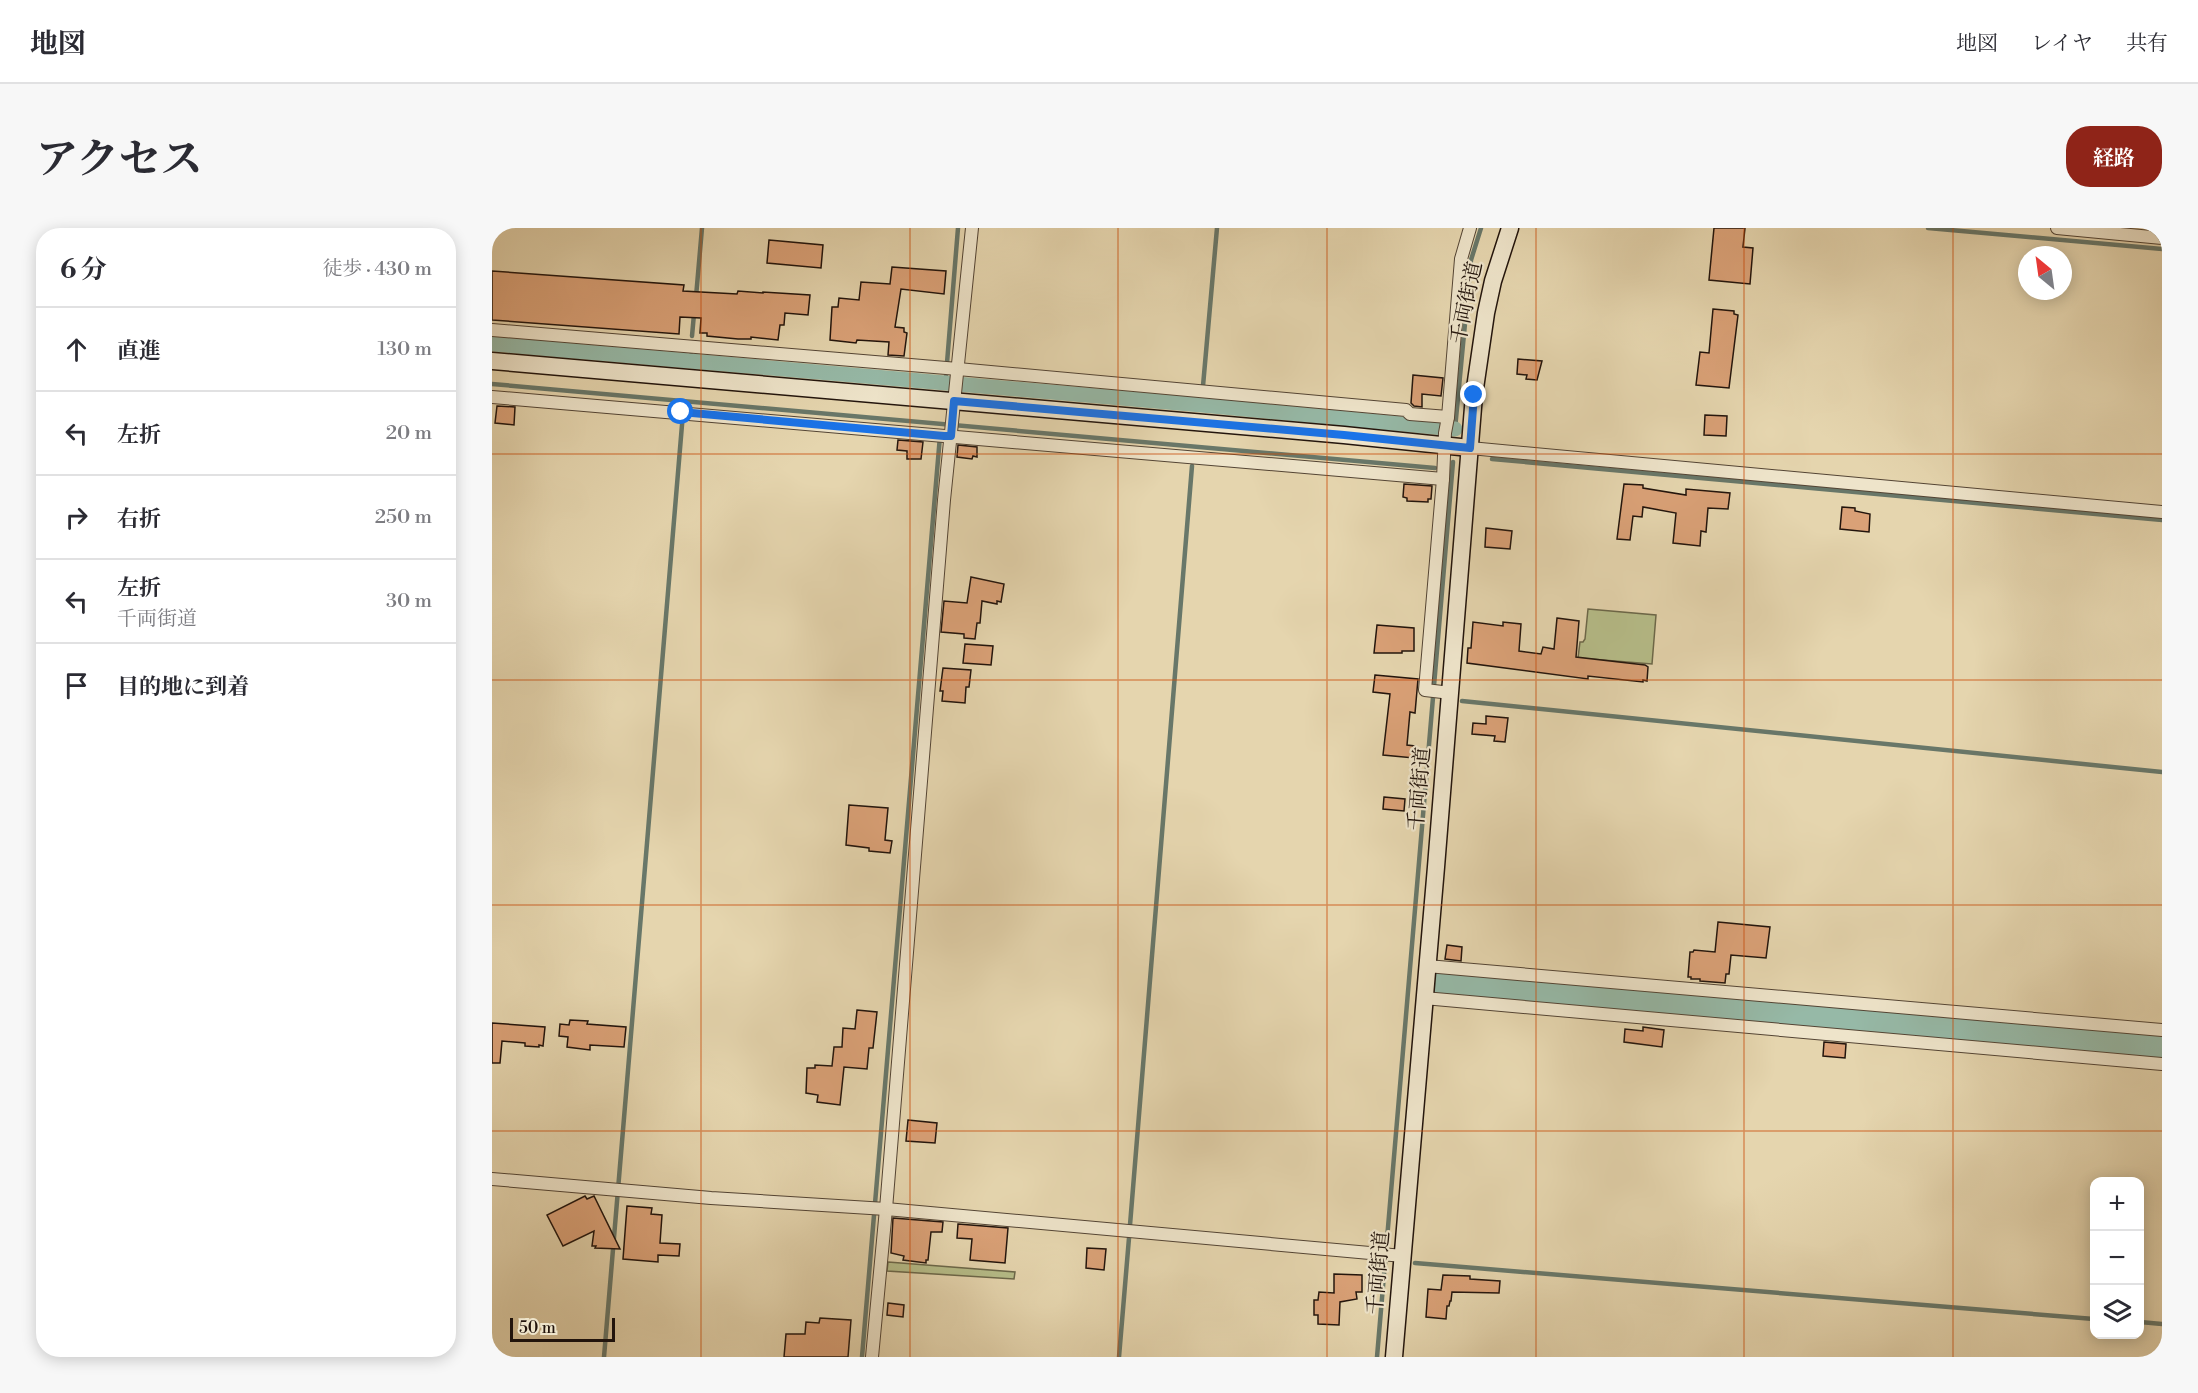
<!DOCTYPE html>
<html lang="ja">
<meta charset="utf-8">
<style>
:root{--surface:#fff;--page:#f7f7f7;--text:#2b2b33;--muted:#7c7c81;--line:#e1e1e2;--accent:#8f2418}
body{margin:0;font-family:"Libre Bodoni","Noto Serif JP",serif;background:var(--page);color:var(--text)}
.controls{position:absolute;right:18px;bottom:18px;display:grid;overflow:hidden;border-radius:12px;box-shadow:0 3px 15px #0003}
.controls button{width:54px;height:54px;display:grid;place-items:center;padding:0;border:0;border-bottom:2px solid var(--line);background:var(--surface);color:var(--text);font:30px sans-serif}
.compass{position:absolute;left:1526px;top:18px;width:54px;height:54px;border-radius:50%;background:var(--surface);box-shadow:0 3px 15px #0003;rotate:331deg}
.scale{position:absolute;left:18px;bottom:15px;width:105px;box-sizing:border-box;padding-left:6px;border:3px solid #22140c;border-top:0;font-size:16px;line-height:21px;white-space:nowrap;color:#22140c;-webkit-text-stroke:4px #eee4ca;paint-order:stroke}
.stop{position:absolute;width:18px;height:18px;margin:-14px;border:4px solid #1a73e8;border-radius:50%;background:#fff}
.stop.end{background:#1a73e8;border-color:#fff;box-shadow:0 2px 6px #0008}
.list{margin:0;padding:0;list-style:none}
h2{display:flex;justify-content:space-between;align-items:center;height:78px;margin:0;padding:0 24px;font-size:26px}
h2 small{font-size:20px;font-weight:400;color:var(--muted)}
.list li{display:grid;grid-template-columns:39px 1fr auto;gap:18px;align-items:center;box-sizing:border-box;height:84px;padding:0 24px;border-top:2px solid var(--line)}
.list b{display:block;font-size:22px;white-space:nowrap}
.list p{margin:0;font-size:20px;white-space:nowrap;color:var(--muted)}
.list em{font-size:20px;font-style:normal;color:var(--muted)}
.icon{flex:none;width:33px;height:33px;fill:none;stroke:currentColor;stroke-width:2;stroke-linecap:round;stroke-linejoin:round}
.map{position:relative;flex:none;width:1670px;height:1129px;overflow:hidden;border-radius:24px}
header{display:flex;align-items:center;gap:36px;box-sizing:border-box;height:84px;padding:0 30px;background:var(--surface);border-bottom:2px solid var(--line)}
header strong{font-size:28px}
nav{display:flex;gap:33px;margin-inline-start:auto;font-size:21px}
.intro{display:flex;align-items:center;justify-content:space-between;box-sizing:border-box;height:144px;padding:0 36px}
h1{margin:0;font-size:42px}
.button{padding:15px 27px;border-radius:24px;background:var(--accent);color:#fff;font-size:21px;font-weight:700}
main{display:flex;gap:36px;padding:0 36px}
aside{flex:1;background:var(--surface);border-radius:24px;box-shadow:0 3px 15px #0003}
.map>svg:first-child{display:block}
</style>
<header>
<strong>地図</strong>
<nav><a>地図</a><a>レイヤ</a><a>共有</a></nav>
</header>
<div class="intro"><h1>アクセス</h1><a class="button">経路</a></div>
<main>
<aside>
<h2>6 分<small>徒歩 · 430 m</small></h2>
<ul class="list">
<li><svg class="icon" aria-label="ahead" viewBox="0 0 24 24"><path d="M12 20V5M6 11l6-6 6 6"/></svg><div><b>直進</b></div><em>130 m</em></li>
<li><svg class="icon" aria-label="left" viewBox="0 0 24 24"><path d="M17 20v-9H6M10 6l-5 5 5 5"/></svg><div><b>左折</b></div><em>20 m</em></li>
<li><svg class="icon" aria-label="right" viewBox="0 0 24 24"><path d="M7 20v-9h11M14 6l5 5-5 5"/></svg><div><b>右折</b></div><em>250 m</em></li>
<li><svg class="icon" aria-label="left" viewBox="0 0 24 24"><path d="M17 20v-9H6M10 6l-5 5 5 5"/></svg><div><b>左折</b><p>千両街道</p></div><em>30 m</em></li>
<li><svg class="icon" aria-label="arrive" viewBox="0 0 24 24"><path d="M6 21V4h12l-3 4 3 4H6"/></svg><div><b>目的地に到着</b></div></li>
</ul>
</aside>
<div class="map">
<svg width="1670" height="1129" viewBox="0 0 1670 1129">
<rect width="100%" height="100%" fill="#e5d5ae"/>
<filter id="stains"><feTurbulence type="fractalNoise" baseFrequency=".00333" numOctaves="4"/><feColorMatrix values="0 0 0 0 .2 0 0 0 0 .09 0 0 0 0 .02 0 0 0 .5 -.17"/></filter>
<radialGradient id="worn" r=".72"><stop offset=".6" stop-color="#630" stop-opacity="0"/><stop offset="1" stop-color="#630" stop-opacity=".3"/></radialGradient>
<!-- green -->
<g fill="#b6bd89" stroke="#6c684a" stroke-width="1.5">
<path d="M1096,381L1164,387L1160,436L1086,430L1088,414H1091L1093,411Z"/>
<path d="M396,1034L523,1044L522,1051L395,1043Z"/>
</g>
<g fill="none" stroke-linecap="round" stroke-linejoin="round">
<!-- stream -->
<g stroke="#687769" stroke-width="4.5">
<path d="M1436,0L1670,21"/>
<path d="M204,69L210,0"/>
<path d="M200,108L202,86"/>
<path d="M198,133L199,127"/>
<path d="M455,135L466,0"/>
<path d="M0,156L943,240"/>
<path d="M453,156L454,148"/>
<path d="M711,158L725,0"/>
<path d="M710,177V171"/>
<path d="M963,201L979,32L989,0"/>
<path d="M1000,231L1670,292"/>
<path d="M970,473L1670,544"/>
<path d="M638,997L700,238"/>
<path d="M923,1035L1602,1091"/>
<path d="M1648,1094L1670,1096"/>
<path d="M112,1129L192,173"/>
<path d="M370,1129L448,208"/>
<path d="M627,1129L637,1010"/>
<path d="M885,1129L961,234"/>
</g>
<!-- canal -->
<path stroke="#96b9a7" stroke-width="15" d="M0,116L710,177L963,201"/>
<!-- river -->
<path stroke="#96b9a7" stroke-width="26" d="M947,757L1670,820"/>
</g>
<!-- building -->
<g fill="#daa177" stroke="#22140c" stroke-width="1.5">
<path d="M1222,0H1253L1251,19L1261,20L1258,56L1217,52Z"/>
<path d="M277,12L331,17L329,40L275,35Z"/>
<path d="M400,39L454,43L452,66L409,61L403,99L412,100V104L415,105L412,128L396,127L397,114L365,112L364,115L338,112L340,79H346L347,70L367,72L369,54L398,56Z"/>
<path d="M0,43L192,57L191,63L245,66L246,63L271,65V64L318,67L316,87L293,85L292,97H288L286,112L259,109V111H246L215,108V105H208L209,90L188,89L187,106L0,92Z"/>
<path d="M1221,81L1242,83V86L1246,87L1237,160L1204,157L1208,124L1217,125Z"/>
<path d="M1026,131L1050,133L1045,152L1034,151L1035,147L1025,146Z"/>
<path d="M921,147L951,150L949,168L930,166V179L922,178L919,175Z"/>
<path d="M5,178L23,179L22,197L3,195Z"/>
<path d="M1213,187L1235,188L1234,208L1212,207Z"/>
<path d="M406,212L431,214L429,231H415V223L405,222Z"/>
<path d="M466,217L485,219V229L481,228L480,231L465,229Z"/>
<path d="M912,256L940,258L939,271H936V274L915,273V270L911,269Z"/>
<path d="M1132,256L1151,257V260L1194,267V261L1238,265L1236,281L1216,280L1214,304L1209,303L1208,318L1181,315L1184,285L1151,279L1150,289L1141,288L1138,312L1125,311Z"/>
<path d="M1350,279L1363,280V283L1378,286L1377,304L1348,301Z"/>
<path d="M994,300L1020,303L1018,321L993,319Z"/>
<path d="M479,349L512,356L509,374L505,373V376L490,373L488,395H485L483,411L472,410V406L449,404L452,373L475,375Z"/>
<path d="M1065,390L1087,393L1084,429L1153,437L1156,439L1155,453L1151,452V454L1096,448V451L975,435L976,420H979L981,394L1011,398V394L1029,396L1027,423L1049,426L1051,419L1062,421Z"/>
<path d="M885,397L922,400V423H910V425H882Z"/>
<path d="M473,416L501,418L499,437L471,435Z"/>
<path d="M451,440L479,442L477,459H474L473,475L450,473L451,463H448Z"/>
<path d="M883,447L926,451L923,485L918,484L915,517L923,518L922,530L891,527L898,466L881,464Z"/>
<path d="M994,488L1016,490L1013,514L1002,513L1003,508L980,506L981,495L994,496Z"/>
<path d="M892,569L913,571L912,583L891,581Z"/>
<path d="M357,577L396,580L393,612L400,613L398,625L377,623V620L354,617Z"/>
<path d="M1226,694L1278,699L1274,730L1239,727L1237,746H1234L1233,755L1208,753V751H1199V749H1196L1198,724H1201L1202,722L1223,724Z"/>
<path d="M955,717L970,719L969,733L953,731Z"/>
<path d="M365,782L385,784L381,820H377L375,841L352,839L348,877L325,874L326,867L314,865L315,840H323V837L340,838L342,819H350L351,800L363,801Z"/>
<path d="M78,792L96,793L95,796L134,799L132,819L98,817V822L75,819L76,809L67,808L68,796L77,797Z"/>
<path d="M0,795L53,799L51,818L47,817V819L33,818V815L10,813L8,835H0Z"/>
<path d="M1151,799L1172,802L1170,819L1132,814L1133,801L1151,803Z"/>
<path d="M1332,814L1354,816L1353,830L1331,828Z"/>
<path d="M416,892L445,895L443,915L414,913Z"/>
<path d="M93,968L95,971L102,968L128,1021L103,1020L104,1018H100L102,1003L71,1018L55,987Z"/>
<path d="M135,978L160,980L159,986L170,987L168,1015L188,1016L187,1028L166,1027V1034L131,1031Z"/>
<path d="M401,990L451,994L450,1004H439L436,1032H434V1035L411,1032L412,1028L399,1025Z"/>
<path d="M466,996L516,1000L513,1035L478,1032L480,1011L465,1010Z"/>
<path d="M595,1020L614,1021L612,1042L594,1040Z"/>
<path d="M842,1046L870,1047V1064H864L865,1071L848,1074L847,1097L826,1096V1087H822V1072H826L827,1064L842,1065Z"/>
<path d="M951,1047L978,1048V1051L1008,1053L1007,1065L960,1064L959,1073H958L957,1078H955L954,1091L934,1089L936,1061L949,1062Z"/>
<path d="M396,1075L412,1077L411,1089L395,1087Z"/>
<path d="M328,1090L359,1092L356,1129H292L294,1106H313L314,1094L327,1095Z"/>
</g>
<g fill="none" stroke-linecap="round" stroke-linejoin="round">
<defs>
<g id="street">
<path d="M1565,0L1670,10"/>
<path d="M0,102L466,141L914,182L918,186L956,189L953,205L951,251L933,462L959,465"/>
<path d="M0,169L951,251"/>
<path d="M956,189L969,31L978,0"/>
<path d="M978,220L1670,284"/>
<path d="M935,738L1670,802"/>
<path d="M932,770L1670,836"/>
<path d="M0,951L219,970L394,981L911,1028"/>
<path d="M380,1129L394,981L452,272L480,0"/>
</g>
<g id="secondary">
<path d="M0,133L852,207L978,220"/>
<path d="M902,1129L944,639L982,167L994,85L1001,53L1018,0"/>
</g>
</defs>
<!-- street casing -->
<use href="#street" stroke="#534434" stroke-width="14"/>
<!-- secondary casing -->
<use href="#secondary" stroke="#22140c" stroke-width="19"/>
<!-- street -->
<use href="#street" stroke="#eee4ca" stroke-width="12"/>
<!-- secondary -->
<use href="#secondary" stroke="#eee4ca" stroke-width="16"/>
</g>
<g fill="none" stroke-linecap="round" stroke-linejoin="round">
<!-- route -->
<path stroke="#1a73e8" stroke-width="8" d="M189,184L452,208H459L462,173L852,207L978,220L982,167"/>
</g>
<!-- grid -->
<path fill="none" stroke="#ca4f0c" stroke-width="1.5" stroke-opacity="0.55" d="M209,0V1129M418,0V1129M626,0V1129M835,0V1129M1044,0V1129M1252,0V1129M1461,0V1129M0,226H1670M0,452H1670M0,677H1670M0,903H1670"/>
<g text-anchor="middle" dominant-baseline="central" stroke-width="4.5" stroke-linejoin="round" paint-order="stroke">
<!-- street labels -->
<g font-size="21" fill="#22140c" stroke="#eee4ca">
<text transform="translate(975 75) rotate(-78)">千両街道</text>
<text transform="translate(928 561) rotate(-85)">千両街道</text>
<text transform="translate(887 1045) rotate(-85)">千両街道</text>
</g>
</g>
<rect width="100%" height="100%" filter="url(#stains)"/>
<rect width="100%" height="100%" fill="url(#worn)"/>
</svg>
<div class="controls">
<button>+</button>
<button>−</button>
<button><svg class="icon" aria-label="layers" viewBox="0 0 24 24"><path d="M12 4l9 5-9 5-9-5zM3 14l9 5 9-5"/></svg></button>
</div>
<svg class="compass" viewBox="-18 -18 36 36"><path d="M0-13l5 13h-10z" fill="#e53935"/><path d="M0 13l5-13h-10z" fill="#7c7c81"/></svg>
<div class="scale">50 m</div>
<div class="stop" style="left:189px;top:184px"></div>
<div class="stop end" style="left:982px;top:167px"></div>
</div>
</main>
